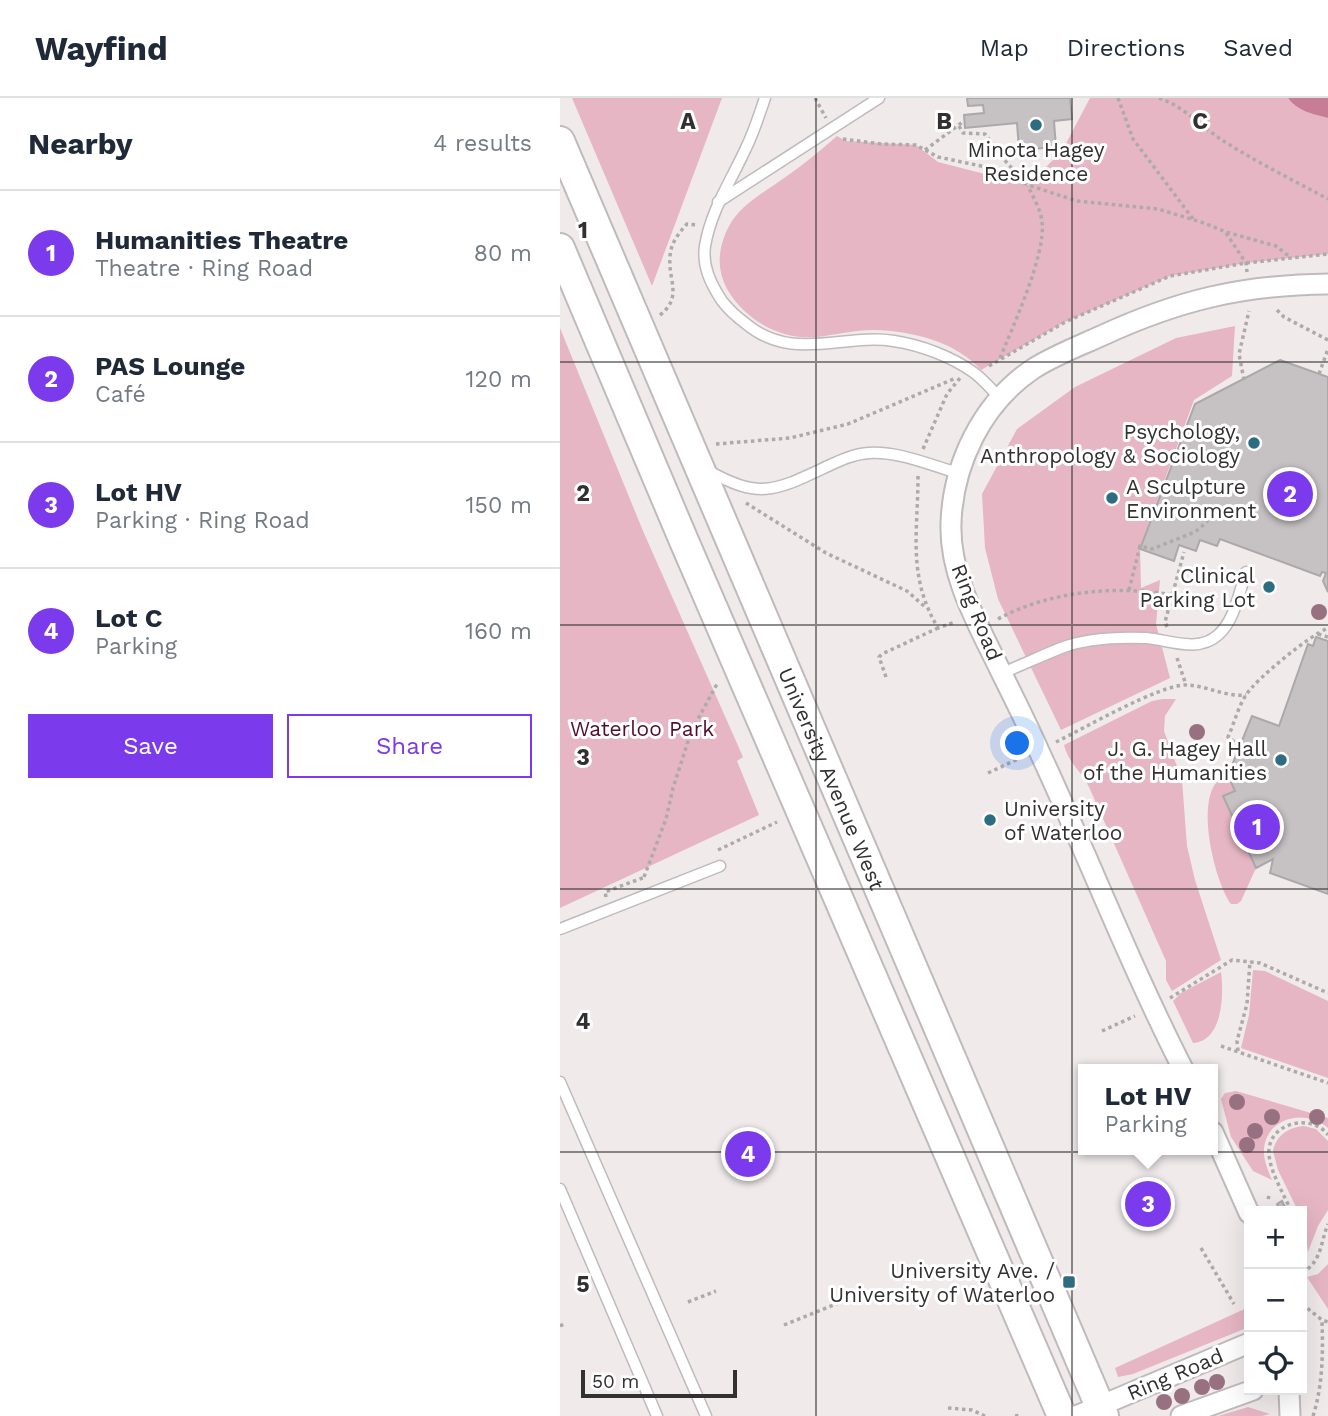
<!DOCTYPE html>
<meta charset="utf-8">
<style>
:root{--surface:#fff;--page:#f2f2f3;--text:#1f2937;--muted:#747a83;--line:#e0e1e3;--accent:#7c3aed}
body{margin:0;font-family:"Work Sans",sans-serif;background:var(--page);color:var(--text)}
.controls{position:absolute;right:21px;bottom:21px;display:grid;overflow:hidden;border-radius:0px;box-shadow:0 7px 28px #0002}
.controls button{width:63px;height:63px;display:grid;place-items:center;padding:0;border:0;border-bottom:2px solid var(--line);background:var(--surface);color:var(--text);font:35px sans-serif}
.scale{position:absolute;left:21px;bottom:18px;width:156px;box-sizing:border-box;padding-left:7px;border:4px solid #323030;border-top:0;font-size:19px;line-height:24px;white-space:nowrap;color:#323030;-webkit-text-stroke:5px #fff;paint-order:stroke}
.you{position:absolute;left:458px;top:646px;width:24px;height:24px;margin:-18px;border:5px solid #fff;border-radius:50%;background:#1a73e8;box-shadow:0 0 0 10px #1a73e833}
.badge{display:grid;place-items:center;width:46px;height:46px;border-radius:50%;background:var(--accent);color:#fff;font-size:23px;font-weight:700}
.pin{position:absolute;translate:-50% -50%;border:4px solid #fff;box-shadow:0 2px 7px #0006}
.popup{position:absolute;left:518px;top:966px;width:140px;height:91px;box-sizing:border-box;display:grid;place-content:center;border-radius:0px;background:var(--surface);filter:drop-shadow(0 2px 5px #0005);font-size:23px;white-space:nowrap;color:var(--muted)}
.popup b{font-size:26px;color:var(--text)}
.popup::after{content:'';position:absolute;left:50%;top:100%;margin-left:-14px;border:14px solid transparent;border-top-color:var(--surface)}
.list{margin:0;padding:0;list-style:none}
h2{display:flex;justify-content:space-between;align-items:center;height:91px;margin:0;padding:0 28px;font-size:30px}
h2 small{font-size:23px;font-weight:400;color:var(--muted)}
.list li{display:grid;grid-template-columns:46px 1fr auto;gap:21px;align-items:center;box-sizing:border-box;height:126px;padding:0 28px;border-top:2px solid var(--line)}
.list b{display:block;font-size:26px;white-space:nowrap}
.list p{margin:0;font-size:23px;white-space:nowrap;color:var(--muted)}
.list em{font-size:23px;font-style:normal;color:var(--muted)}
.actions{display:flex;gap:14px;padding:21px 28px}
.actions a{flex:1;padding:16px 0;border:2px solid var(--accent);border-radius:0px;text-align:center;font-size:24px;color:var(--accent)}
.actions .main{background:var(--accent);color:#fff}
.icon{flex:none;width:38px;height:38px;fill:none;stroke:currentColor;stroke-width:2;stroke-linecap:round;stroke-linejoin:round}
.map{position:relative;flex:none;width:768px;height:1318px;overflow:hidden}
header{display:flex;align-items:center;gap:42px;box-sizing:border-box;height:98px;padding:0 35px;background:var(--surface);border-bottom:2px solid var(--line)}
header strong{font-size:33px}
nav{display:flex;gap:38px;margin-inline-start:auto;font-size:24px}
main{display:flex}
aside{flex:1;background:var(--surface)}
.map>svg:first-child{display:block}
</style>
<header>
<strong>Wayfind</strong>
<nav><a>Map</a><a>Directions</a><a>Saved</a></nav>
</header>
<main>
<aside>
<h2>Nearby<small>4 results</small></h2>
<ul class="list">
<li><span class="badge">1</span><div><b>Humanities Theatre</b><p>Theatre · Ring Road</p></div><em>80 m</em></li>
<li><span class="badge">2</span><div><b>PAS Lounge</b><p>Café</p></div><em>120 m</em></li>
<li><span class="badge">3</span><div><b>Lot HV</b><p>Parking · Ring Road</p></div><em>150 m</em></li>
<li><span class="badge">4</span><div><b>Lot C</b><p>Parking</p></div><em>160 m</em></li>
</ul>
<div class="actions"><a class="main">Save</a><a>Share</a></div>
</aside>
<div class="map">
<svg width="768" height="1318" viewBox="0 0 768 1318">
<rect width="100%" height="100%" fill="#f0eaeb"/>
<!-- green -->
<g fill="#e6b6c4">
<path d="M12,0H162L92,188Z"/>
<path d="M530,0H728C737,13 754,16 768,20V156L686,165L610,178L505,224L421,272C395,243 351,233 314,232C294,232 275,237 256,239C220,242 185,222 167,191C160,178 158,164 161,150C170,110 197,100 227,78C244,66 261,52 277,38L286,43L356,47L378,64L468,87L502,53Z"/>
<path d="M675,228L672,278L634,302L580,449L581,490L600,482L596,526L610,580L501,632L438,501L425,450L422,396L457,331L515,289L616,240Z"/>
<path d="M0,230L83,433L183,659L177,663L199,717L0,810Z"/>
<path d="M603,601H616L605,618L604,633L622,682L627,748L635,782L661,862L612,893L606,882V863L529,689C521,673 508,664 504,647L592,603Z"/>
<path d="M668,677L675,693L664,698L696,770L681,803L677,806H671C654,783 630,686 668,677Z"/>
<path d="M693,872L705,873L768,903V980L681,950L689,917Z"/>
<path d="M661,874C664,896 663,943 633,945L613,903L621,895Z"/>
<path d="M676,993L768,1020V1030C747,1011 708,1018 704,1050C703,1061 708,1072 712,1082L693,1073L671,1039L661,1001L665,995Z"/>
<path d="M744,1028L756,1031L768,1043V1112L758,1128L748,1154L742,1113H738L718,1072L713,1053C716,1038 728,1029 744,1028Z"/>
<path d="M768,1166V1211L747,1179L758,1176Z"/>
<path d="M689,1209V1229L573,1276L558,1279L555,1270Z"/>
<path d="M688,1309L710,1316L702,1318H658Z"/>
</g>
<!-- water -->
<path fill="#c67d95" d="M728,0H768V20C753,16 737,13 728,0Z"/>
<!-- building -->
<g fill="#c6c1c2" stroke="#aca7a8" stroke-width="2">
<path d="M407,0H510L512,21L494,23L496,49L459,52L457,25L405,30L404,17L424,15L423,7L408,8Z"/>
<path d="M720,262L768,279V494L763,483L766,475L762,474L760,478L660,441L657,448L640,442L636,453L619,447L614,463L580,451L635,306Z"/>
<path d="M756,539L768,543V796L710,775L713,761L696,770L663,698L675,693L668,677L692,618L719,628L748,546L753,548Z"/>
<path d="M722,1103L727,1113H721L717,1106Z"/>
</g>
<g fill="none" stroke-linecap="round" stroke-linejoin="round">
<defs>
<g id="lane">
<path d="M205,0C199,17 194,34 186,50C171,83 151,112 145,148C142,169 151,186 162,203C169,212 177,219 185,225C232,265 282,235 334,243C361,247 392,259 413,274C423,281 432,292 440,300"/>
<path d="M158,104L319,0"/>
<path d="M147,372C200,402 215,393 268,368C281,362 294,356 309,355C338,353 370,367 398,375"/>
<path d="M442,575C462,567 481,558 501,550C526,540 560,539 586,540C610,542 638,555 658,537C675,522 679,494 686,474"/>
<path d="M0,831L160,768"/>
<path d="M0,984L146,1318"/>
<path d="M0,1091L97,1318"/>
</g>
<g id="street">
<path d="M623,971C570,867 528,758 479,653C467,626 454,600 441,574C419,528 389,478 391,425C393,366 422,305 473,271C493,258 519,248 541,238C619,202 682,187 768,186"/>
<path d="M653,1034L689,1115"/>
<path d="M729,1292L730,1318"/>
<path d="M516,1318L689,1245"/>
<path d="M621,1318L693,1292"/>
</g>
<g id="secondary">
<path id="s1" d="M0,43L544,1318"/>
<path d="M0,150L124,443L502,1318"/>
</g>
</defs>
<!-- lane casing -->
<use href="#lane" stroke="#c0babc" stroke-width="13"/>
<!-- street casing -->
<use href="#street" stroke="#c0babc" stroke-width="23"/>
<!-- secondary casing -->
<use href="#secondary" stroke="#c0babc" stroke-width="32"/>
<!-- path -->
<g stroke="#aeaaaa" stroke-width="3.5" stroke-dasharray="3.5 3.5" stroke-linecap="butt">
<path d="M255,0L266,20"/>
<path d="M558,0L573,41L633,121"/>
<path d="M599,0C623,8 641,28 662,42C696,64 733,82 768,101"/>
<path d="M399,28L403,35L425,36L447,65L463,82"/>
<path d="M283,41L321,46L356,47L378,59L440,72L468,87L517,103L598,111L644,125L666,134L716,148L730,159"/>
<path d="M365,52L404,23"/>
<path d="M666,135L686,165L687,174"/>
<path d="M717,212L724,219L768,242"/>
<path d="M100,217C123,199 108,182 110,160C110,146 118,136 127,126L137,127"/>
<path d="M440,260C453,228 486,157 482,124C481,112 473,99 468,88"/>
<path d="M429,268L505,224L610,178L686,165L768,156"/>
<path d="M759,276L768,251"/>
<path d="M684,282L679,256L689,213"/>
<path d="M156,346L230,340L288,326L396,280"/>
<path d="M363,351L387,296L400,280"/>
<path d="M358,378C358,435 347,478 378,530L395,524"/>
<path d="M186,405L266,455L347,493L364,508"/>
<path d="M569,492L580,448L592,451L635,434L648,423"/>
<path d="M438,521C489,493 557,487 613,497"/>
<path d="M607,529L605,524L624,454"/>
<path d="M758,536L768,539"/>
<path d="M617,560L626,587"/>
<path d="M326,579L319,559L322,556L378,530"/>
<path d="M496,644C523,631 600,586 627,587C648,588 665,599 686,597"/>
<path d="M680,648L668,639C674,626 678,609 686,597C697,580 749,538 768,530"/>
<path d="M428,675L460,660"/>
<path d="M158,752L217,724"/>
<path d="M84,779L106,721L113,690L131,634L157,586"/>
<path d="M46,799L45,794L85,779"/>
<path d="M610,900L672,862L700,865L768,895"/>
<path d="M542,933L575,918"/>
<path d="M661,948L768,985"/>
<path d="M678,953L677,943L687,906L690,863"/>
<path d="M708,1101L709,1098"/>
<path d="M731,1113C724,1096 711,1076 709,1057C706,1025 751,1014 768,1037"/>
<path d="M641,1150L674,1206"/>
<path d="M742,1150L744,1173"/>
<path d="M742,1175C762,1163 760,1146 768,1126"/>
<path d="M128,1204L156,1193"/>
<path d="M742,1206L762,1222L768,1224"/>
<path d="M224,1227L281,1204"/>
<path d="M0,1228L4,1226"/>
<path d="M388,1310L412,1312L425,1318"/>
<path d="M455,1318L461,1317"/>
<path d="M753,1318C763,1287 763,1254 762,1222"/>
</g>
<!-- lane -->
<use href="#lane" stroke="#fff" stroke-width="10"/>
<!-- street -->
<use href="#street" stroke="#fff" stroke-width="19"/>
<!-- secondary -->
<use href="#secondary" stroke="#fff" stroke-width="28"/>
</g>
<!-- trees -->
<g fill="#987181">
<circle cx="759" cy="514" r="8"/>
<circle cx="637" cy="634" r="8"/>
<circle cx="677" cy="1004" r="8"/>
<circle cx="712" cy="1019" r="8"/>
<circle cx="757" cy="1019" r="8"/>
<circle cx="695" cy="1033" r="8"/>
<circle cx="687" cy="1047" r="8"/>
<circle cx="657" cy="1284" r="8"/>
<circle cx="642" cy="1289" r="8"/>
<circle cx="622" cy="1298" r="8"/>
<circle cx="604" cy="1304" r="8"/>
</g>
<!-- grid -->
<path fill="none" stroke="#323030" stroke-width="2" stroke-opacity="0.55" d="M256,0V1318M512,0V1318M0,264H768M0,527H768M0,791H768M0,1054H768"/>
<!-- markers -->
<g fill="#2d6c81" stroke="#fff" stroke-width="2.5">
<circle cx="476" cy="27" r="7"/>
<circle cx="694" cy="345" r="7"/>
<circle cx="552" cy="400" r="7"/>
<circle cx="709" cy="489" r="7"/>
<circle cx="721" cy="662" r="7"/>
<circle cx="430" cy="722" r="7"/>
<rect x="502" y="1177" width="14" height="14" rx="3.5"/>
</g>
<g text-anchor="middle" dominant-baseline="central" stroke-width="6" stroke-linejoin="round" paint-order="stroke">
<!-- poi labels -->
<g font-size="21" fill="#323030" stroke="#fff" text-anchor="end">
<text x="476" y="51" text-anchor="middle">Minota Hagey<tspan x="476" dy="24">Residence</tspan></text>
<text x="680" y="333">Psychology,<tspan x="680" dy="24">Anthropology &amp; Sociology</tspan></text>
<text x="566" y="388" text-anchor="start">A Sculpture<tspan x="566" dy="24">Environment</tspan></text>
<text x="695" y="477">Clinical<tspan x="695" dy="24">Parking Lot</tspan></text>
<text x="707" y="650">J. G. Hagey Hall<tspan x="707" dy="24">of the Humanities</tspan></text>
<text x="444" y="710" text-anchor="start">University<tspan x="444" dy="24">of Waterloo</tspan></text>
<text x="495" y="1172">University Ave. /<tspan x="495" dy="24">University of Waterloo</tspan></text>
</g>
<!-- street labels -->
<g font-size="21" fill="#323030" stroke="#fff">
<text transform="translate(417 514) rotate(68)">Ring Road</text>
<text stroke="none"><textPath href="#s1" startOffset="693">University Avenue West</textPath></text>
<text transform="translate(615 1276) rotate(-23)">Ring Road</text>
</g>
<!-- park labels -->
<g font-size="21" fill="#500e2b" stroke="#fff">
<text x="82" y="630">Waterloo Park</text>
</g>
</g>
<g font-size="23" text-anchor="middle" font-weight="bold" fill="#323030" stroke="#fff" stroke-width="6" stroke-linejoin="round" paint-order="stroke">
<text x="128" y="31">A</text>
<text x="384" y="31">B</text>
<text x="640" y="31">C</text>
<text x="23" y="140">1</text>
<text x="23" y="403">2</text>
<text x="23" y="667">3</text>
<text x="23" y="931">4</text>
<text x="23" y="1194">5</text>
</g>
</svg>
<div class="controls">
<button>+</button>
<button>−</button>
<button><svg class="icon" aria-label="locate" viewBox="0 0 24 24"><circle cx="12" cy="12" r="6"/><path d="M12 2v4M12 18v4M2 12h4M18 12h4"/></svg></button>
</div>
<div class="scale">50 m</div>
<div class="you"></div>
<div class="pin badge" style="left:697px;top:729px">1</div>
<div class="pin badge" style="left:730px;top:396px">2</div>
<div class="pin badge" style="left:588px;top:1106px">3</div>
<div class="popup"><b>Lot HV</b>Parking</div>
<div class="pin badge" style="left:188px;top:1056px">4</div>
</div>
</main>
